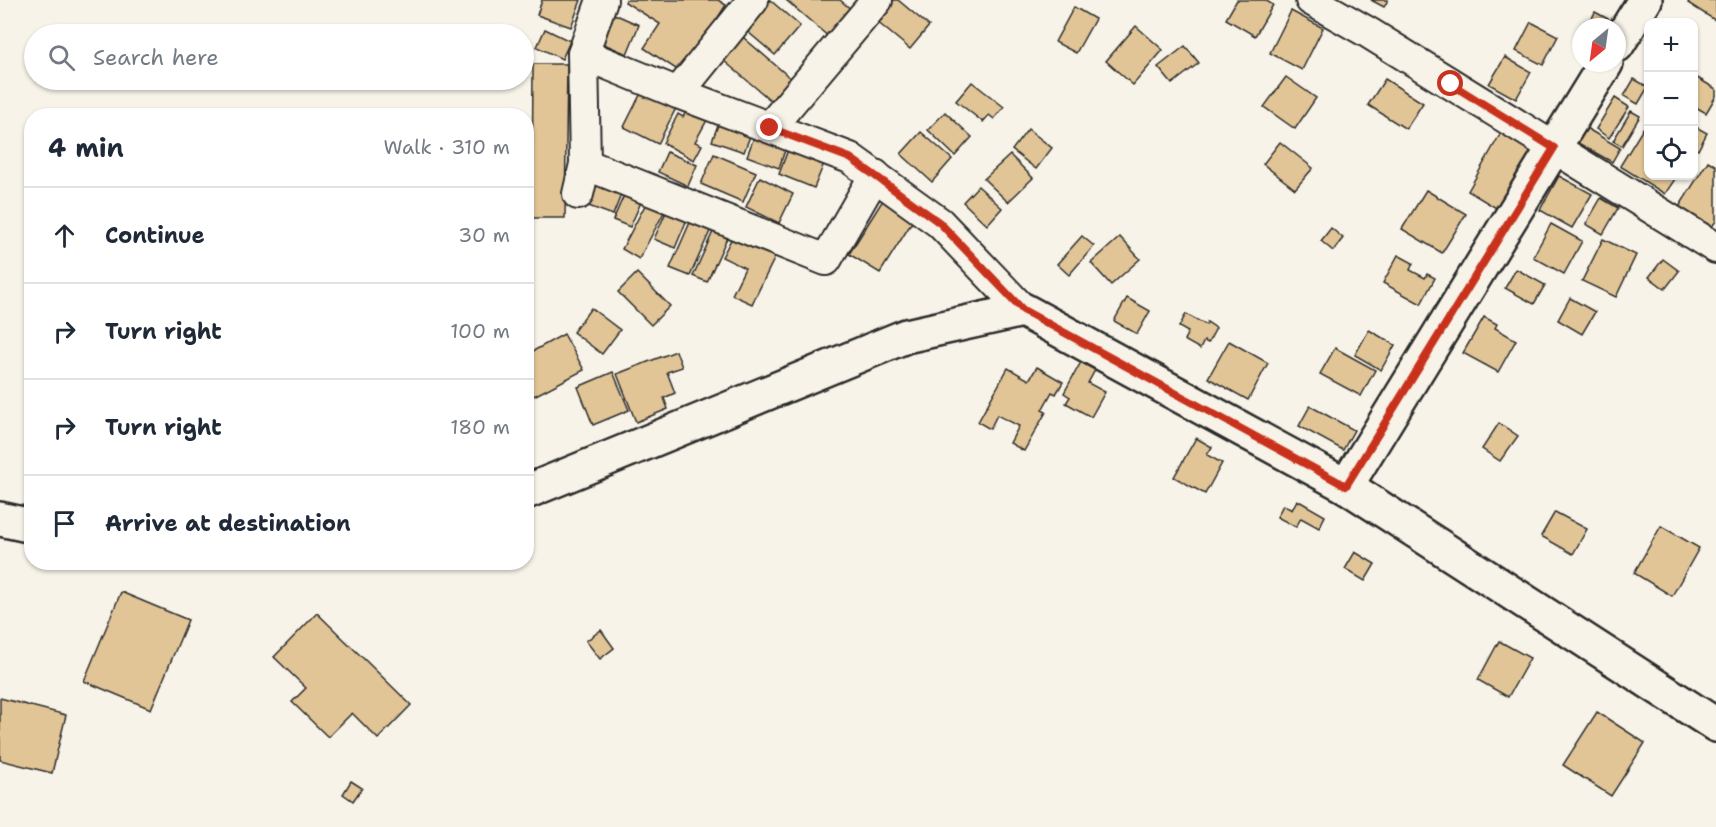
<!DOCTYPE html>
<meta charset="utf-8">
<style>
:root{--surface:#fff;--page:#f6f6f7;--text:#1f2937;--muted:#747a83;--line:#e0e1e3}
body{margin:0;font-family:"Shantell Sans",sans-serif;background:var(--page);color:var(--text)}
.controls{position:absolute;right:18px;top:18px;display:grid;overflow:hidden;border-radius:12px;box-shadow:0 2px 4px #0004}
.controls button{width:54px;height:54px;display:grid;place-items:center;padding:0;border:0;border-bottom:2px solid var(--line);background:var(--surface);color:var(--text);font:30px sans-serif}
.compass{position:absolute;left:1572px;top:18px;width:54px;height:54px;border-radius:50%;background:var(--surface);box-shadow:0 2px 4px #0004;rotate:209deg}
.stop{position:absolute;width:18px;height:18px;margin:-14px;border:4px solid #c8321e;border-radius:50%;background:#fff}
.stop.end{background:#c8321e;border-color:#fff;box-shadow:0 2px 6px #0008}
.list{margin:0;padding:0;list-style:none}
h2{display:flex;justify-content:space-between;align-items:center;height:78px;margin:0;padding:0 24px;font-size:26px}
h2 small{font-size:20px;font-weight:400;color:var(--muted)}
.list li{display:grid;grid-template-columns:39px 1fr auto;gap:18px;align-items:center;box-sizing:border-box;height:96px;padding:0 24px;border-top:2px solid var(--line)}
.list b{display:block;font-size:22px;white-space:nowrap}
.list em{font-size:20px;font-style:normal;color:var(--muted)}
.icon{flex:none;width:33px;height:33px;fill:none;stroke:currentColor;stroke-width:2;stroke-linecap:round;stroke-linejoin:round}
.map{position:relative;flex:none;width:1716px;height:827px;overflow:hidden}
.search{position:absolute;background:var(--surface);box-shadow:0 2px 4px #0004;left:24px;top:24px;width:510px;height:66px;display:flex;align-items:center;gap:15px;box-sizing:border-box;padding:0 21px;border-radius:33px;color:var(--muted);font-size:22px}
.panel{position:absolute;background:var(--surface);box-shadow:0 2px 4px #0004;left:24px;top:108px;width:510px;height:462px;border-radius:24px}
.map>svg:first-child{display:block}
</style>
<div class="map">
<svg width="1716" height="827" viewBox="0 0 1716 827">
<rect width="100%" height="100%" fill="#f7f3e8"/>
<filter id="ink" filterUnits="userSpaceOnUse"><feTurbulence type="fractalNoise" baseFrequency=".0167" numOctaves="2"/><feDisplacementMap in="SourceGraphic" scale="12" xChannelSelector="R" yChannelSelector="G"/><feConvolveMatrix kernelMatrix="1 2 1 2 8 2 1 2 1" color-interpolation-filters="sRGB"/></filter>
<g filter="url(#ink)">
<!-- building -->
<g fill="#e2c596" stroke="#2b2b2b" stroke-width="1.5">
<path d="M542,0H581L571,27L537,15Z"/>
<path d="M626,0H718L726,5L682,73L644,48L660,24L625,2Z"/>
<path d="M764,0H770L800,26L775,55L742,27Z"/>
<path d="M786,0H840L853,11L830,38Z"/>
<path d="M894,0H898L929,26L910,49L876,21Z"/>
<path d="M1237,0H1265L1273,5L1255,36L1226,19Z"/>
<path d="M1371,0H1388L1384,7Z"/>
<path d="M1690,0H1716V21L1688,3Z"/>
<path d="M1074,7L1095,19L1076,53L1055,42Z"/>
<path d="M605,10L639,25L627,54L592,39Z"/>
<path d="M1291,11L1323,28L1302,70L1270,53Z"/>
<path d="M1595,12L1612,21L1610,27H1588Z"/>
<path d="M1531,22L1558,36L1543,65L1516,51Z"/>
<path d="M1136,26L1163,50L1133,85L1106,61Z"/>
<path d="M545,29L570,41L562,59L537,47Z"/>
<path d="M737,32L795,82L775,104L717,55Z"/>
<path d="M1185,46L1199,63L1172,84L1158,67Z"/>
<path d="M1505,57L1531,72L1516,99L1489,84Z"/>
<path d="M533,64H567L565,218H532Z"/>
<path d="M1694,76L1716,89V96L1706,113L1694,106Z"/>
<path d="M1286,77L1316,98L1295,129L1264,107Z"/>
<path d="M1385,79L1423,103L1406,129L1368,105Z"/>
<path d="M1634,79L1648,87L1638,104L1624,96Z"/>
<path d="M972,82L1004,107L994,119L989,115L983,122L956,101Z"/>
<path d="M645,85L679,102L658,144L624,127Z"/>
<path d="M1615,98L1629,107L1609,138L1596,129Z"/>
<path d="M687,110L707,120L695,142L702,145L694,160L663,143L678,114L683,117Z"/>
<path d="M1631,111L1640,116L1622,146L1613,141Z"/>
<path d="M945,112L972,137L955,156L928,130Z"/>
<path d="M721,117L753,128L744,152L712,141Z"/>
<path d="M1694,126L1707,133L1698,150L1694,148Z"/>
<path d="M1644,127L1648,130V176H1677L1665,194L1620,166Z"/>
<path d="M1586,128L1620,148L1612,162L1578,143Z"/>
<path d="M757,129L788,141L779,168L747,156Z"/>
<path d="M1028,129L1052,148L1036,169L1012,150Z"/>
<path d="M1502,131L1536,151L1501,211L1468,191Z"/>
<path d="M921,132L952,159L932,182L901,154Z"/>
<path d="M1280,142L1313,168L1295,189L1263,164Z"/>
<path d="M789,147L825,161L814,188L779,174Z"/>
<path d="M667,152L697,165L688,186L658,172Z"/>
<path d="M714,154L756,172L743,202L701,184Z"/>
<path d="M1010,155L1033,178L1008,202L984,179Z"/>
<path d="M1708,161L1716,166V221L1711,228L1679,207Z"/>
<path d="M597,176L624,187L613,215L586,205Z"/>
<path d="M1559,176L1592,194L1572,228L1540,210Z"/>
<path d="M760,177L793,194L779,223L746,207Z"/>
<path d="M629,184L646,191L630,227L613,220Z"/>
<path d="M978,186L1002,208L987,225L963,202Z"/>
<path d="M1426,190L1466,214L1442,253L1402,229Z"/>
<path d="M651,194L669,203L639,259L622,249Z"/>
<path d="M1601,198L1618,208L1603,234L1586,224Z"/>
<path d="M883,200L914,219L880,273L849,254Z"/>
<path d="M671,201L691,210L675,248L654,239Z"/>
<path d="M695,211L715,220L690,276L670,268Z"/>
<path d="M717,223L731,229L707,282L693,276Z"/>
<path d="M1551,224L1582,241L1564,274L1533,257Z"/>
<path d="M737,228L779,249L752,304L732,295L745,268L722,257Z"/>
<path d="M1331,228L1343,238L1333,251L1321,241Z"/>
<path d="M1082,236L1094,246L1069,275L1057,264Z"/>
<path d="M1120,237L1140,259L1111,285L1091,263Z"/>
<path d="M1603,239L1636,255L1616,297L1582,281Z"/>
<path d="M1398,255L1413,263L1410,270L1425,278L1427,274L1435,278L1421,304L1383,283Z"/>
<path d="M1663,259L1679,271L1665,289L1649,277Z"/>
<path d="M1516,269L1545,285L1534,304L1505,288Z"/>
<path d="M637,273L670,306L651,325L618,292Z"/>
<path d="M1127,298L1150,311L1137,334L1114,321Z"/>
<path d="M1570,298L1595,312L1582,334L1558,320Z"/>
<path d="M591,308L620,330L602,354L573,332Z"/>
<path d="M1186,314L1206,325L1207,322L1216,328L1208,343L1204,341L1200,349L1184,340L1188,332L1179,327Z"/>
<path d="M1484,317L1497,324L1495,328L1516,340L1498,372L1463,353Z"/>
<path d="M1369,330L1395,345L1381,370L1355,355Z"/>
<path d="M564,334L584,370L534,396L526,382V355Z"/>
<path d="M1229,341L1268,363L1248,400L1208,378Z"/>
<path d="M1335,348L1375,370L1361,396L1320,374Z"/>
<path d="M676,351L682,367L667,372L675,393L664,398L668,409L636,422L617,374Z"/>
<path d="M1081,362L1095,370L1088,383L1105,392L1091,417L1066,403L1070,397L1064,393Z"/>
<path d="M1037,367L1063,382L1056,394L1052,392L1042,410L1046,412L1024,451L1010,443L1019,426L997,415L990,429L978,422L1008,368L1029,380Z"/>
<path d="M613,372L629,410L593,425L578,387Z"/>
<path d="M1310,406L1354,430L1343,450L1299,426Z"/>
<path d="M1499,423L1518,436L1500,461L1482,449Z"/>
<path d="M1196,438L1212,447L1207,455L1222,463L1205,494L1174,477Z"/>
<path d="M1297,500L1325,516L1319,528L1301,518L1296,527L1277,517L1283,505L1292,510Z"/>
<path d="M1555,512L1587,529L1573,554L1541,536Z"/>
<path d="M1661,526L1699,548L1672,596L1634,573Z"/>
<path d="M1355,552L1375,564L1365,581L1345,569Z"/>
<path d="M121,592L188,620L151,709L84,681Z"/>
<path d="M317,613L411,705L378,739L352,713L328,737L292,702L306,688L274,657Z"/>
<path d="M601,630L614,648L600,659L586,641Z"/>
<path d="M1499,641L1530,658L1508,697L1478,680Z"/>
<path d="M0,698L66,715L52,773L0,760Z"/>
<path d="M1597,712L1645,743L1611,796L1563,765Z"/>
<path d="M351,781L362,788L353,801L343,794Z"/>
</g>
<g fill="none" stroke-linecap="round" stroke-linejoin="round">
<defs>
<g id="minor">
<path d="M1311,0L1369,33L1716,248"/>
<path d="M583,54L678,93L850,158L940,223L1023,310"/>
<path d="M678,93L753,0"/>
<path d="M770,127L877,0"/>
<path d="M585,164L826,260L875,175"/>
<path d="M578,194L585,164L583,54L602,0"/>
</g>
<g id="tertiary">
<path d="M1617,45L1645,0"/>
<path d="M1346,486L1606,63"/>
<path d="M526,492L906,336L1023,310L1346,486L1716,725"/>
<path d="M0,519L32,526"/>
</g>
</defs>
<!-- minor casing -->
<use href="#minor" stroke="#2b2b2b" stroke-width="34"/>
<!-- tertiary casing -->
<use href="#tertiary" stroke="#2b2b2b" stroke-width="38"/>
<!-- minor -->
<use href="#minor" stroke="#f7f3e8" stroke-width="30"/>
<!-- tertiary -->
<use href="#tertiary" stroke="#f7f3e8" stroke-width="33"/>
</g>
</g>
<g fill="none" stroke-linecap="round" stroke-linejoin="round" filter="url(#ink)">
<!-- route -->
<path stroke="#c8321e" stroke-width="8" d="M770,128L850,158L874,175L940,223L1023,310L1346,486L1554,148L1451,84"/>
</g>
</svg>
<div class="controls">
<button>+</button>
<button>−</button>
<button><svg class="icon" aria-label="locate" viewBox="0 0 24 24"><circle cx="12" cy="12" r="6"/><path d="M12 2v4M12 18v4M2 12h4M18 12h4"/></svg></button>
</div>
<svg class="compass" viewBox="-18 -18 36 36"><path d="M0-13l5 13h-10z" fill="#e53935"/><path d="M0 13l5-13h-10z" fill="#747a83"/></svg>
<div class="stop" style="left:1451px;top:84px"></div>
<div class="stop end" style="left:770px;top:128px"></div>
<div class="search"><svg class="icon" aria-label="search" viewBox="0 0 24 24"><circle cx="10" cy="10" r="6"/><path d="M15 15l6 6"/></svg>Search here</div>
<section class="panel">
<h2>4 min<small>Walk · 310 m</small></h2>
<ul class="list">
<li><svg class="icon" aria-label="ahead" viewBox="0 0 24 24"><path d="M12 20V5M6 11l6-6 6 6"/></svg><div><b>Continue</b></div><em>30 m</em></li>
<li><svg class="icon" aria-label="right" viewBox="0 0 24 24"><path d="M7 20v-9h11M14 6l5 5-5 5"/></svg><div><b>Turn right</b></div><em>100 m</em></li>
<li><svg class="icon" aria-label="right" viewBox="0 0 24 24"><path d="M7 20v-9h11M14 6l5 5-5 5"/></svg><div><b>Turn right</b></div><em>180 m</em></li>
<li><svg class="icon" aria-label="arrive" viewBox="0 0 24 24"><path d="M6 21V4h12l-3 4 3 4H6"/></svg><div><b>Arrive at destination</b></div></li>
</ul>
</section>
</div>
